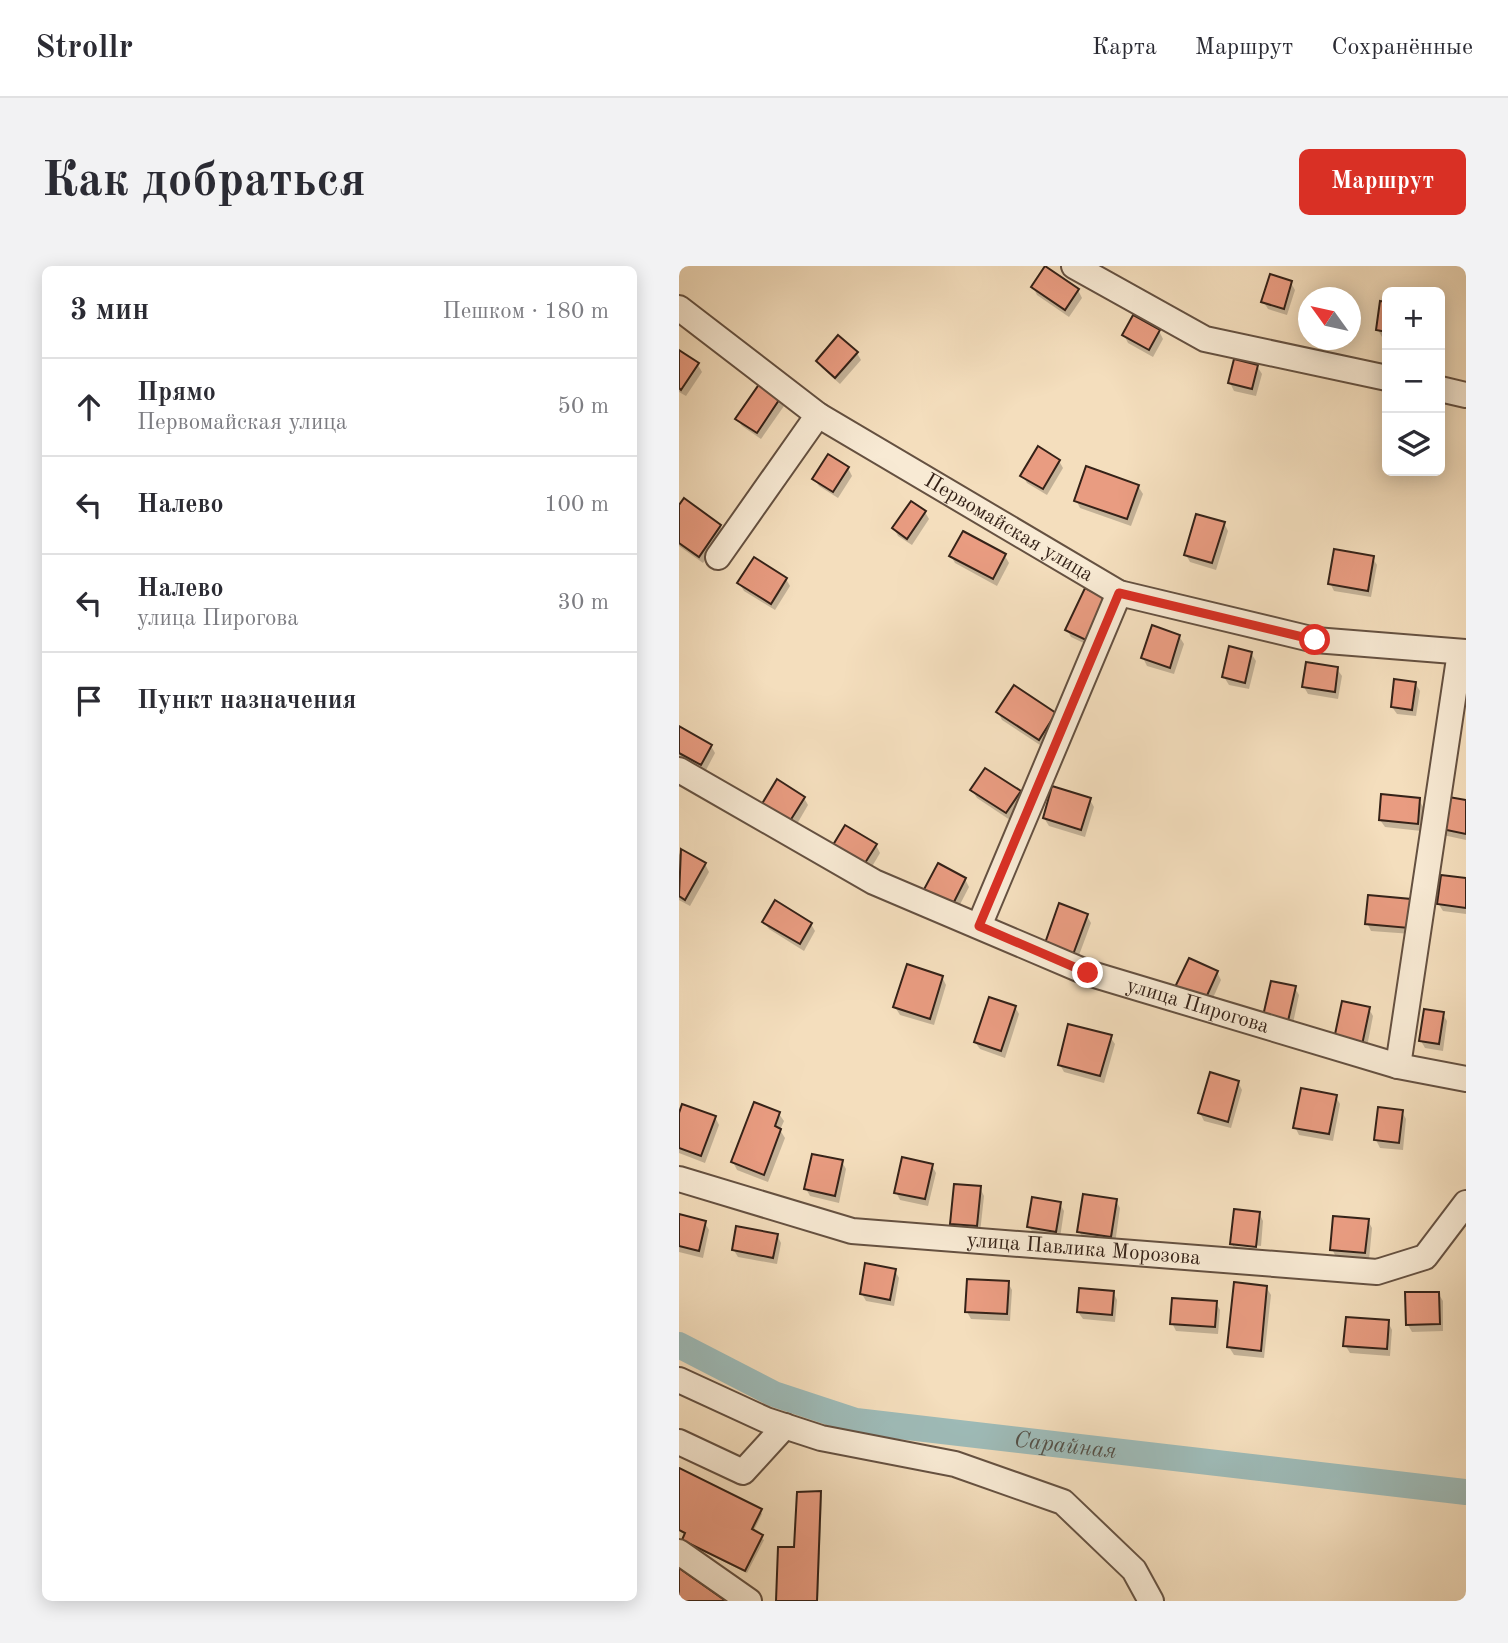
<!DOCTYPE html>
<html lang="ru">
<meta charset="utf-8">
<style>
:root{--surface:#fff;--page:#f2f2f3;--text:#2b2b33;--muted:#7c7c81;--line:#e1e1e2;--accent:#d93025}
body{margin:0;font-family:"Old Standard TT",serif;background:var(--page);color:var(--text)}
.controls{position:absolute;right:21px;top:21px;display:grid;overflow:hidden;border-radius:10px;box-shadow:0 4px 18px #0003}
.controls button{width:63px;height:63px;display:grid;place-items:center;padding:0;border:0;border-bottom:2px solid var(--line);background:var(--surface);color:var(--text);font:35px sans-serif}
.compass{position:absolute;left:619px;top:21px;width:63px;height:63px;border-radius:50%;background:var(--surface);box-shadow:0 4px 18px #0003;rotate:303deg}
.stop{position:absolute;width:21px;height:21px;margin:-16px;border:5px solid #d93025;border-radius:50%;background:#fff}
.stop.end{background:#d93025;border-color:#fff;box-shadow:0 2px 7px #0008}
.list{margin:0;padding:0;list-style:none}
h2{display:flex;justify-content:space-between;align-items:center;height:91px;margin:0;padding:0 28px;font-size:30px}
h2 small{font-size:23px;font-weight:400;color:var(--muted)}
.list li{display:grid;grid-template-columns:46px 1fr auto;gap:21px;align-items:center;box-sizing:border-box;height:98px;padding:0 28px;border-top:2px solid var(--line)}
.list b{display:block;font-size:26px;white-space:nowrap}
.list p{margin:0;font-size:23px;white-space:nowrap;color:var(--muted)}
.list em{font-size:23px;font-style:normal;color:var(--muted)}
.icon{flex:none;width:38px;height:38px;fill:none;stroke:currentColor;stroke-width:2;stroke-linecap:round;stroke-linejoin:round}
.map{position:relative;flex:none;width:787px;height:1335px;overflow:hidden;border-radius:10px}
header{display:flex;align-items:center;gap:42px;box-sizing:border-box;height:98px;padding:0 35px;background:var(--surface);border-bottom:2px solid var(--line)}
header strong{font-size:33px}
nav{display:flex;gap:38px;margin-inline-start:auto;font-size:24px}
.intro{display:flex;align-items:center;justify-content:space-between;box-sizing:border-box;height:168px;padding:0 42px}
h1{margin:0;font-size:49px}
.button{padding:18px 32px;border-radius:10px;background:var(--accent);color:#fff;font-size:24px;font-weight:700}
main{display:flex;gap:42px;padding:0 42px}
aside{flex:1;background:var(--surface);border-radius:10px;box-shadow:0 4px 18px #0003}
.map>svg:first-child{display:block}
</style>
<header>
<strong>Strollr</strong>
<nav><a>Карта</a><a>Маршрут</a><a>Сохранённые</a></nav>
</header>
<div class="intro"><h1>Как добраться</h1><a class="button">Маршрут</a></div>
<main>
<aside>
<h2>3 мин<small>Пешком · 180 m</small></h2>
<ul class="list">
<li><svg class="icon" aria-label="ahead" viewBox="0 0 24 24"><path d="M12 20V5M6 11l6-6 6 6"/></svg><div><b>Прямо</b><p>Первомайская улица</p></div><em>50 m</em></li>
<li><svg class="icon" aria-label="left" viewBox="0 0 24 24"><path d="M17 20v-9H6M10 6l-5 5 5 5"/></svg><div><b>Налево</b></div><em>100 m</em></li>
<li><svg class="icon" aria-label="left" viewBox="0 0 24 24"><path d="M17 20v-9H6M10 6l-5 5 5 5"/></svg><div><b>Налево</b><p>улица Пирогова</p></div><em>30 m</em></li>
<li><svg class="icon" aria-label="arrive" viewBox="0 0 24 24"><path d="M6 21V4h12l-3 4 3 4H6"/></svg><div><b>Пункт назначения</b></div></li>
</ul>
</aside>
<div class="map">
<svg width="787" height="1335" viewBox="0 0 787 1335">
<rect width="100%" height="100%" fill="#f4debd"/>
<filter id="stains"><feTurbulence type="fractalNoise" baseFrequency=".00286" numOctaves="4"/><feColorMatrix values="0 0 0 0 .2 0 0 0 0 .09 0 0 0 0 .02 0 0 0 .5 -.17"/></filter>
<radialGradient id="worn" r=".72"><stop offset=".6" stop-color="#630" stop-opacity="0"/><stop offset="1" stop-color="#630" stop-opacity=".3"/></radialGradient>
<!-- shadow -->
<g fill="#0003">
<path d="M612,17L616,24L608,49L589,43L584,35Z"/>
<path d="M354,21L399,24L403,32L390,51L358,29Z"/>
<path d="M702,37L708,38V72L703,71L699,64Z"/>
<path d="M480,65L484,73L474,91L449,77L445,69Z"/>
<path d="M0,86L19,99L23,106L7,130L0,126Z"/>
<path d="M178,87L182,94L161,118L143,102L139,95Z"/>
<path d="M578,100L583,108L577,130L555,125L551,117Z"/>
<path d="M100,132L105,140L82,173L63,160L58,153Z"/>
<path d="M380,195L384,202L368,229L348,217L344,210Z"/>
<path d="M169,202L173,210L159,232L140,220L135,213Z"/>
<path d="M459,220L464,228L452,260L401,242L397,234Z"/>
<path d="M0,242L41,260L45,267L24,297L0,280Z"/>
<path d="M246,246L250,253L233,279L219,270L215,262Z"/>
<path d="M545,257L549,265L537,304L511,296L507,289Z"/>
<path d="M272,290H326L330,297L318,320L276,297Z"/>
<path d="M693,291L698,299L692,331L655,325L651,317Z"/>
<path d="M107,313L111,320L96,344L65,325L60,317Z"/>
<path d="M407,325L413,381L392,371L388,364Z"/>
<path d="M500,370L505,378L495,408L468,400L464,392Z"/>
<path d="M572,387L577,395L570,423L550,419L545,411Z"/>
<path d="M658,403L663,410L659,433L629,428L625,421Z"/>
<path d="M736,417L741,425L737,450L718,448L713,441Z"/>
<path d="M319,446L376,448L364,481L323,454Z"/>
<path d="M0,464L32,480L36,487L26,506L0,491Z"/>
<path d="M99,515L125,532L129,539L111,570Z"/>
<path d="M293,524L340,526L345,534L331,554L298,532Z"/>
<path d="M411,534L415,541L406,571L370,560L365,552Z"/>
<path d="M740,534L744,541L742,565L706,561L701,554Z"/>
<path d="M787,536V574L764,569L760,562Z"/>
<path d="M156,579H197L201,587L191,604Z"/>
<path d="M2,585L26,598L30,606L11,640L0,634V589Z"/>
<path d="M286,613L290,621L275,650L249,637Z"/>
<path d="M787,614V648L764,645L759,637Z"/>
<path d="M731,635L733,668L692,665L688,657Z"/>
<path d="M381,640L408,650L412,657L396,700Z"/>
<path d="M85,656L132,658L136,665L125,685L90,663Z"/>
<path d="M510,694L538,706L542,714L530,741Z"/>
<path d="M263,711L267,719L255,759L221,749L216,741Z"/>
<path d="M616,722L620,729L613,762L586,749Z"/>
<path d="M336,741L340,748L326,792L301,783L296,776Z"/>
<path d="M690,743L694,750L687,786L661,780Z"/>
<path d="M763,747L768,755L764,785L746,782L742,775Z"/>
<path d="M431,771L436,778L425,817L385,806L381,799Z"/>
<path d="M559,816L563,824L552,862L525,855L521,847Z"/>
<path d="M657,831L661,838L654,875L620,869L616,861Z"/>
<path d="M723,846L727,853L724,884L701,882L697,874Z"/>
<path d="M100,848L105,855L101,864L106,872L89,916L58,904L54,896Z"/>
<path d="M36,851L40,859L26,897L0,887V853Z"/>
<path d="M163,896L167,903L160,937L131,930L127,923Z"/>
<path d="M253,900L257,907L249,940L221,934L217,926Z"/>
<path d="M301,922L305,930L301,967L277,965L273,957Z"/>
<path d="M437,935L441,942L436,978L404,973L400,965Z"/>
<path d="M381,938L385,945L381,972L355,968L350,961Z"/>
<path d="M580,947L584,955L582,980L555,977V980L581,983V988L557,985L553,978Z"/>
<path d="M0,950L26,957L30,964L24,992L0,986Z"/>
<path d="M689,955L693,962L690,994L657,991L653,983Z"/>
<path d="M98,969L102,977L98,998L59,991L54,983Z"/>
<path d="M216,1005L220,1012L215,1040L187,1035L183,1028Z"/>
<path d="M329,1017L333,1024L331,1055L292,1053L288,1046Z"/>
<path d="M587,1021L592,1029L585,1092L555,1089L550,1081Z"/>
<path d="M434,1026L438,1034L436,1056L404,1053L399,1046Z"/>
<path d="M759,1027L764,1035V1065L733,1066L729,1059Z"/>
<path d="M537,1037L541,1044L539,1068L497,1065L493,1057Z"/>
<path d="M709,1056L713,1064L711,1090L671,1087L666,1079Z"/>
<path d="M0,1204L81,1245L83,1248L74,1266L85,1274L68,1307L7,1277L5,1274L7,1269L0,1265Z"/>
<path d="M141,1227L143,1230L139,1335H98Z"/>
</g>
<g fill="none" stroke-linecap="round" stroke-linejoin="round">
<!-- canal -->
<path stroke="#9ebbb8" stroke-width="26" id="s1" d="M0,1079L95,1128L177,1155L787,1226"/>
</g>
<!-- building -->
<g fill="#e99c81" stroke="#352218" stroke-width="2">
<path d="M366,0L400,23L386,44L352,21Z"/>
<path d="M591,8L613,15L605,43L582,36Z"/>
<path d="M701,35L708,36V66L697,64Z"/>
<path d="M454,49L481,64L470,84L443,69Z"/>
<path d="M159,69L179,86L156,112L137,95Z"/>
<path d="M0,84L20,97L2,124L0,122Z"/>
<path d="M555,93L579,99L573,123L549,117Z"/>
<path d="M81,117L102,131L78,167L56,153Z"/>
<path d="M359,180L381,194L364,223L341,210Z"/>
<path d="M149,188L170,201L154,226L133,213Z"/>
<path d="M407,200L460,219L448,253L395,235Z"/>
<path d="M5,232L42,259L20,291L0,277V239Z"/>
<path d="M232,235L247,245L228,273L213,262Z"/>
<path d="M517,248L546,256L533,297L505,289Z"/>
<path d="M284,265L327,288L314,313L270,290Z"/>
<path d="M655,283L695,290L689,325L649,318Z"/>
<path d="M75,291L108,312L92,338L58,317Z"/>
<path d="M406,322L428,333L409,375L386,364Z"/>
<path d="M473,359L501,369L491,402L462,392Z"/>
<path d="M550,380L573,386L566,417L543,411Z"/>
<path d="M627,396L659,401L656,426L623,421Z"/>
<path d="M715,413L737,416L733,444L712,441Z"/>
<path d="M335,419L377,447L360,474L317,446Z"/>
<path d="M0,460L33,479L22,499L0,487Z"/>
<path d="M306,502L342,525L327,547L291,524Z"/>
<path d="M98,513L126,531L106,563L78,546Z"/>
<path d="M373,520L412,532L402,564L364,552Z"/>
<path d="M702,528L741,532L739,558L700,554Z"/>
<path d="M764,530L787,534V568L758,562Z"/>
<path d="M166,559L198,578L186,597L154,579Z"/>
<path d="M2,583L27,597L6,634L0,630Z"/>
<path d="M259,597L287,612L271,644L242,629Z"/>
<path d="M762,609L787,612V642L758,638Z"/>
<path d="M689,629L732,633L730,662L686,658Z"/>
<path d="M96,634L133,657L121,678L83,656Z"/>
<path d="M380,637L409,648L392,694L364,683Z"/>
<path d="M510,692L539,705L526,734L496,721Z"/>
<path d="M228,698L264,710L251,753L214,741Z"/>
<path d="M592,715L617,720L609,755L584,750Z"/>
<path d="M310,731L337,740L322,785L295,776Z"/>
<path d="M663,735L691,741L683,779L655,773Z"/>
<path d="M745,743L765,746L760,778L740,775Z"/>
<path d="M389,758L433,769L421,810L379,799Z"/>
<path d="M531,806L560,815L549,856L519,847Z"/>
<path d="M622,822L658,829L650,868L614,862Z"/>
<path d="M75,836L101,846L96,860L102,863L85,909L52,896Z"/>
<path d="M3,838L37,850L22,890L0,882V847Z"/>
<path d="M699,841L724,844L720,877L695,874Z"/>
<path d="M133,888L164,894L156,930L125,923Z"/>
<path d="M223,891L254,898L246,933L215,927Z"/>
<path d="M275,918L302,920L298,960L271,958Z"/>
<path d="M404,928L438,933L432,971L398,966Z"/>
<path d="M353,931L382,936L377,966L348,961Z"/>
<path d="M555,943L581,946L577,981L551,978Z"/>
<path d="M0,948L27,955L20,985L0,980Z"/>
<path d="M654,950L690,953L686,987L651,984Z"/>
<path d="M57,960L99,968L94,992L53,984Z"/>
<path d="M186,997L217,1003L211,1034L181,1028Z"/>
<path d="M288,1013L330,1015L328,1048L286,1046Z"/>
<path d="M555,1016L588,1020L582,1085L548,1081Z"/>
<path d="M400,1022L435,1025L433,1049L398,1046Z"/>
<path d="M726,1026H760L761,1058L727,1059Z"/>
<path d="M493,1032L538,1035L536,1061L491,1058Z"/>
<path d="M667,1051L710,1054L708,1083L664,1080Z"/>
<path d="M0,1202L83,1243L73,1263L84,1269L66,1305L3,1274L6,1267L0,1264Z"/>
<path d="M142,1225L138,1335H97L99,1281H115L118,1226Z"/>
<path d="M0,1302L47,1335H0Z"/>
</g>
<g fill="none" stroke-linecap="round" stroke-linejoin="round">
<defs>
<g id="minor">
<path d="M395,0L526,73L708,112"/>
<path id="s2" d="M0,42L139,149L440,327L636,374L787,386"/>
<path d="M761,123L787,129"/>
<path d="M39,291L139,149"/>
<path id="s3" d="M0,504L195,616L409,707L719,800L787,813"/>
<path d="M300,660L440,327"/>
<path d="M719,800L781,386"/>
<path id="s4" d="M0,913L173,965L698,1006L746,991L787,937"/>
<path d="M0,1114L87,1154L142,1172L276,1198L384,1236L455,1304L472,1335"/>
<path d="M0,1176L64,1206L106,1160"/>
<path d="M0,1286L70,1335"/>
</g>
</defs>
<!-- minor casing -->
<use href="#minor" stroke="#655141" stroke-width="28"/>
<!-- minor -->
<use href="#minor" stroke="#f8ead4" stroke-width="24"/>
</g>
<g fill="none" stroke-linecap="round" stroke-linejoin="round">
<!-- route -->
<path stroke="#d93025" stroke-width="9" d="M409,707L300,660L440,327L636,374"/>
</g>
<g text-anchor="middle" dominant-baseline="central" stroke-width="6" stroke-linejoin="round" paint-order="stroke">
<!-- street labels -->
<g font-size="21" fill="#352218" stroke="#f8ead4">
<text stroke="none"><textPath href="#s2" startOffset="397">Первомайская улица</textPath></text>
<text stroke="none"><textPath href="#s3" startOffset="572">улица Пирогова</textPath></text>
<text stroke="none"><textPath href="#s4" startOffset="413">улица Павлика Морозова</textPath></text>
</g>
<!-- water labels -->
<g font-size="23" font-style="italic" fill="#545048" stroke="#f8ead4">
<text stroke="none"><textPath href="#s1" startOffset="404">Сарайная</textPath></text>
</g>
</g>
<rect width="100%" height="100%" filter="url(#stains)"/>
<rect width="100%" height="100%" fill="url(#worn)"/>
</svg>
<div class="controls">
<button>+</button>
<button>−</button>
<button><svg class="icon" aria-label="layers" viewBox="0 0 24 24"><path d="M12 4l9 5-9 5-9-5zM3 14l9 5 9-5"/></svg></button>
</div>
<svg class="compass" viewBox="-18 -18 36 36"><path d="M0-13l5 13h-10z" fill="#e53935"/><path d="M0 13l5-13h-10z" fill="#7c7c81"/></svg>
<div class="stop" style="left:636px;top:374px"></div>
<div class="stop end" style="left:409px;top:707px"></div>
</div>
</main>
